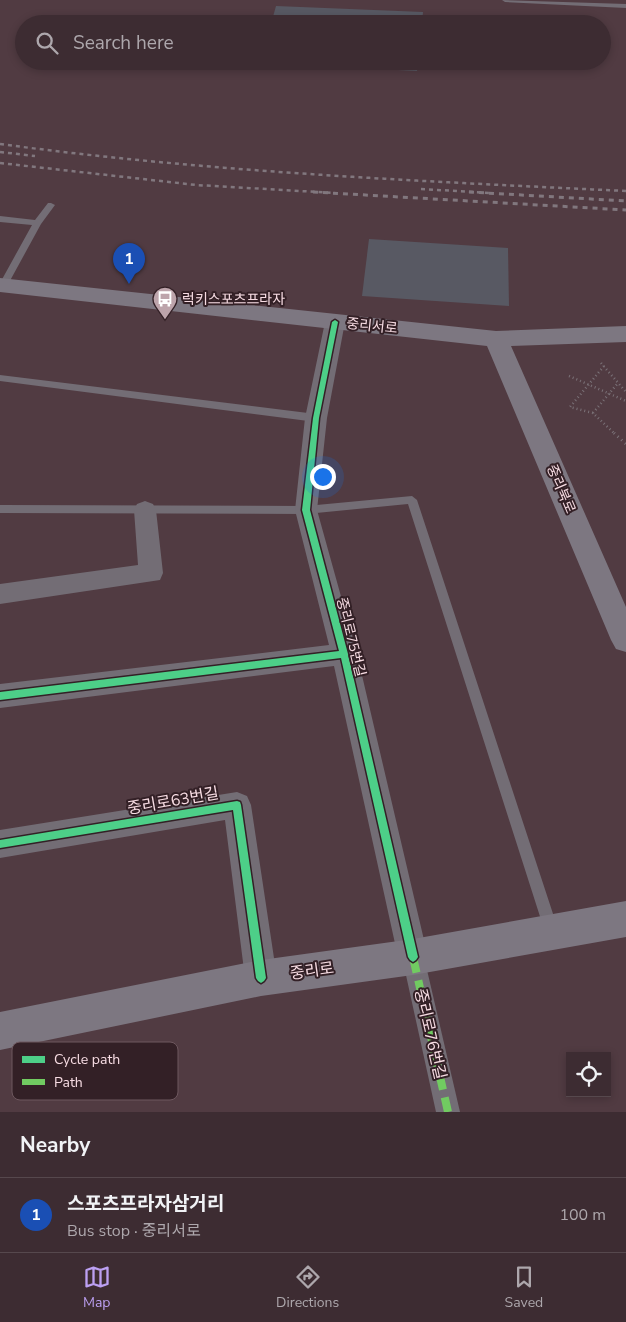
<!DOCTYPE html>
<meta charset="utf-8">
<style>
:root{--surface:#3d2c32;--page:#48383e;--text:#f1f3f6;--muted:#ada7ac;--line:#56484d;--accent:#bca0f2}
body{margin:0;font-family:"Nunito Sans","Noto Sans KR",sans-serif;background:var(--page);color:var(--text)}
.controls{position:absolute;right:15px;bottom:15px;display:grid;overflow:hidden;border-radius:0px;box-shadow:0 2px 8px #0003}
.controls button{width:45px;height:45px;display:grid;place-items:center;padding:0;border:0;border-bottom:1px solid var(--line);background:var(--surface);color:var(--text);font:25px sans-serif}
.you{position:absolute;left:322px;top:476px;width:18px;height:18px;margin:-12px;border:4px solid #fff;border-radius:50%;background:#1a73e8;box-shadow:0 0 0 8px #1a73e833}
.badge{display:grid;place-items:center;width:32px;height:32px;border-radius:50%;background:var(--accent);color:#fff;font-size:16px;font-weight:700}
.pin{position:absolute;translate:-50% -41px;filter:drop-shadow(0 1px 2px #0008)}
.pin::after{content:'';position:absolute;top:26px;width:18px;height:15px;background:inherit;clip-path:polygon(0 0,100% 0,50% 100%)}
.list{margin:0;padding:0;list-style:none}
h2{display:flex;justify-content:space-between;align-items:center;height:65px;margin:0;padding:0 20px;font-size:21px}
h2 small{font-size:16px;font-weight:400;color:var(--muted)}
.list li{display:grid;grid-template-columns:32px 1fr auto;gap:15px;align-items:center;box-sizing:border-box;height:75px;padding:0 20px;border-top:1px solid var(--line)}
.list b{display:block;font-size:19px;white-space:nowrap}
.list p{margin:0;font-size:16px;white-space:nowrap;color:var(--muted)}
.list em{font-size:16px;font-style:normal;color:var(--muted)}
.icon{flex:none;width:28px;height:28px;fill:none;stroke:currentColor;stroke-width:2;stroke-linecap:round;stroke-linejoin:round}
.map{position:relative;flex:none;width:626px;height:1112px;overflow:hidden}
.search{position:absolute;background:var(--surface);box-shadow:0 2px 8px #0003;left:15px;right:15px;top:15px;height:55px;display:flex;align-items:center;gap:12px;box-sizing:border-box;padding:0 18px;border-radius:28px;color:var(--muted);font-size:19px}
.sheet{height:140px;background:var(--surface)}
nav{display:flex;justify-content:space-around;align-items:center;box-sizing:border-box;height:70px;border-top:1px solid var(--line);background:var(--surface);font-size:14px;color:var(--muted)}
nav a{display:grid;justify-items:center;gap:2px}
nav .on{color:var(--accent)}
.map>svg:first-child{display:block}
</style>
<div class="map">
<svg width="626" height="1112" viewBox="0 0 626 1112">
<rect width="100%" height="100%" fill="#513b42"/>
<!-- building -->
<g fill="#585963">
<path d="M276,6L423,12L422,24H271Z"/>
<path d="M263,61H419L417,71L263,63Z"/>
<path d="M369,239L508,248L509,306L362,296Z"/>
</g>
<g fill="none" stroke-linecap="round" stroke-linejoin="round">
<!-- path-far1 -->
<g stroke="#7b7278" stroke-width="2.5" stroke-dasharray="1 3" stroke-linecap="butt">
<path d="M601,363L626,392"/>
<path d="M604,366L570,407L593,413L615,434"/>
<path d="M569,376L626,401"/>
<path d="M593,413L618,383"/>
</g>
<!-- path -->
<path stroke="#7b7278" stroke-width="3" stroke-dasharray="1 4" stroke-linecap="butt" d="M614,433L626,444"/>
<!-- service -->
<g fill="#736d75" fill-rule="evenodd">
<path d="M502,0L626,4V8L505,2Z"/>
<path d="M48,203H51L55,205L41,224L6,288H0V283L32,225L0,222V216L35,220Z"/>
<path d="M0,375L316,414L321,418L316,422L0,381Z"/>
<path d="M412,496L417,500L558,929L556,934L551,936L546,934L544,929L408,504L306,514L0,513V505L306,506Z"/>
</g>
<!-- pedestrian -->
<path fill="#736d75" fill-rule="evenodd" d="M413,946L421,949L424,957L460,1112H436L402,957L405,949Z"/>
<!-- minor -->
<g fill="#736d75" fill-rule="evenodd">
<path d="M335,316L342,317L345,322L327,418L317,510L357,654L428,957L424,968L413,972L402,968L398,957L334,666L0,708V684L329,645L295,510L305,418L325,322L328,317Z"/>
<path d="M145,501L153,504L156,510L163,573L160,580L0,604V584L138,565L134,510L137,504Z"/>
<path d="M237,792L247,796L251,805L277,978L272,989L261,994L250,989L245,978L225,820L0,858V830Z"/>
</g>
<!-- secondary -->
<g fill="#7d7781" fill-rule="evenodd">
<path d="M0,278L496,331L626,326V342L511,346L626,607V652L616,649L611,640L487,346L0,292Z"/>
<path d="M626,901V937L413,975L261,996L0,1050V1012L261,960L413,939Z"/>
</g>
<!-- rail-far1 -->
<g stroke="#81777e" stroke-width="2.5" stroke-dasharray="4 4" stroke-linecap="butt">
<path d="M0,144C208,172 417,181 626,191"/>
<path d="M0,152L35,156"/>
<path d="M0,163L196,185L335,193"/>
<path d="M421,189L491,193"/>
</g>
<!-- rail -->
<g stroke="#81777e" stroke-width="3" stroke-dasharray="5 5" stroke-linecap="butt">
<path d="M313,192L626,210"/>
<path d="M469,192L626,201"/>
</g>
<!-- quiet -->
<path stroke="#71cb61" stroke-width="8" stroke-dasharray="16 8" stroke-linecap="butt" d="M413,957L448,1112"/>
<defs>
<g id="cycleway">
<path d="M335,320L338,322L319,418L310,510L348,654L418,957L416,960L413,962L410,960L408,957L341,658L0,700V692L339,651L302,510L313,418L332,322Z"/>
<path d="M237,801L240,802L241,805L266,978L264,981L261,983L258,981L256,978L233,810L0,848V840Z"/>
</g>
</defs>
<!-- cycleway casing -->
<use href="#cycleway" stroke="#332026" stroke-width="3"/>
<!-- cycleway -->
<use href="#cycleway" fill="#4dcf88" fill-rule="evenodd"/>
</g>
<!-- icons -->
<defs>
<symbol id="bus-pin" viewBox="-11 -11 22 30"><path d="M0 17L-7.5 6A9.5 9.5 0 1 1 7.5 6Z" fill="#bda4ab" stroke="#332026"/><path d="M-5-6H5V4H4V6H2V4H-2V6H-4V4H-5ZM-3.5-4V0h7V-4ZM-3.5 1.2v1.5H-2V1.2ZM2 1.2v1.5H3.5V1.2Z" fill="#fff"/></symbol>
</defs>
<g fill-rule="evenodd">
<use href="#bus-pin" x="151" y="285" width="28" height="38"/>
</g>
<g text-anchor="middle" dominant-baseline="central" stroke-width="4" stroke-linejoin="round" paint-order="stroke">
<!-- poi labels -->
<g font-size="14" fill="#f7dce3" stroke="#332026" text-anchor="start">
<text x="182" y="299">럭키스포츠프라자</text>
</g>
<!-- street labels -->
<g font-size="14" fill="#f7dce3" stroke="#332026">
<text transform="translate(372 326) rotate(6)">중리서로</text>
<text transform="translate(561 489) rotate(67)">중리북로</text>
<text transform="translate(351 637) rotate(76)">중리로75번길</text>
</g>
<!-- near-street labels -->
<g font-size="16" fill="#f7dce3" stroke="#332026">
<text transform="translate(173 801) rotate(-10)">중리로63번길</text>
<text transform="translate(312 971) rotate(-8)">중리로</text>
<text transform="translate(430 1034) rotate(77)">중리로76번길</text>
</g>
</g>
<!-- legend -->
<rect x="12" y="1042" width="166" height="58" rx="8" fill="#332026" stroke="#6e585f" stroke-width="1"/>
<rect x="22" y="1056" width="23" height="7" fill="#4dcf88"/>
<rect x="22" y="1079" width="23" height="6" fill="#71cb61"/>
<g font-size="14" fill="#f7dce3">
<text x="54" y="1064">Cycle path</text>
<text x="54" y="1087">Path</text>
</g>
</svg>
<div class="controls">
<button><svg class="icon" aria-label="locate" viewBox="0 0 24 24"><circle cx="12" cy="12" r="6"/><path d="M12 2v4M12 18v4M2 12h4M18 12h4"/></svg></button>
</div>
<div class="you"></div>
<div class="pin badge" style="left:129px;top:284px;background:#1a4fb4">1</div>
<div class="search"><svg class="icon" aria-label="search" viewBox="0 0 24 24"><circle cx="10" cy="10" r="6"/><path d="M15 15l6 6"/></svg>Search here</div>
</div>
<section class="sheet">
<h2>Nearby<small></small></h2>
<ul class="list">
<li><span class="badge" style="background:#1a4fb4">1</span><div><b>스포츠프라자삼거리</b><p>Bus stop · 중리서로</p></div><em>100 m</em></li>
</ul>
</section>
<nav>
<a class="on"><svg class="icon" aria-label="map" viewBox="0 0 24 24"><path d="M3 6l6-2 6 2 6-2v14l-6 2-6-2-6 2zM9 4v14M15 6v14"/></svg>Map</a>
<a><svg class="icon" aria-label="directions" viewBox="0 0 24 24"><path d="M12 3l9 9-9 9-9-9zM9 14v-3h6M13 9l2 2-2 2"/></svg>Directions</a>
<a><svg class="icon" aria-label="saved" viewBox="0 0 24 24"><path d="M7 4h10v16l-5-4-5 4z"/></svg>Saved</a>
</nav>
